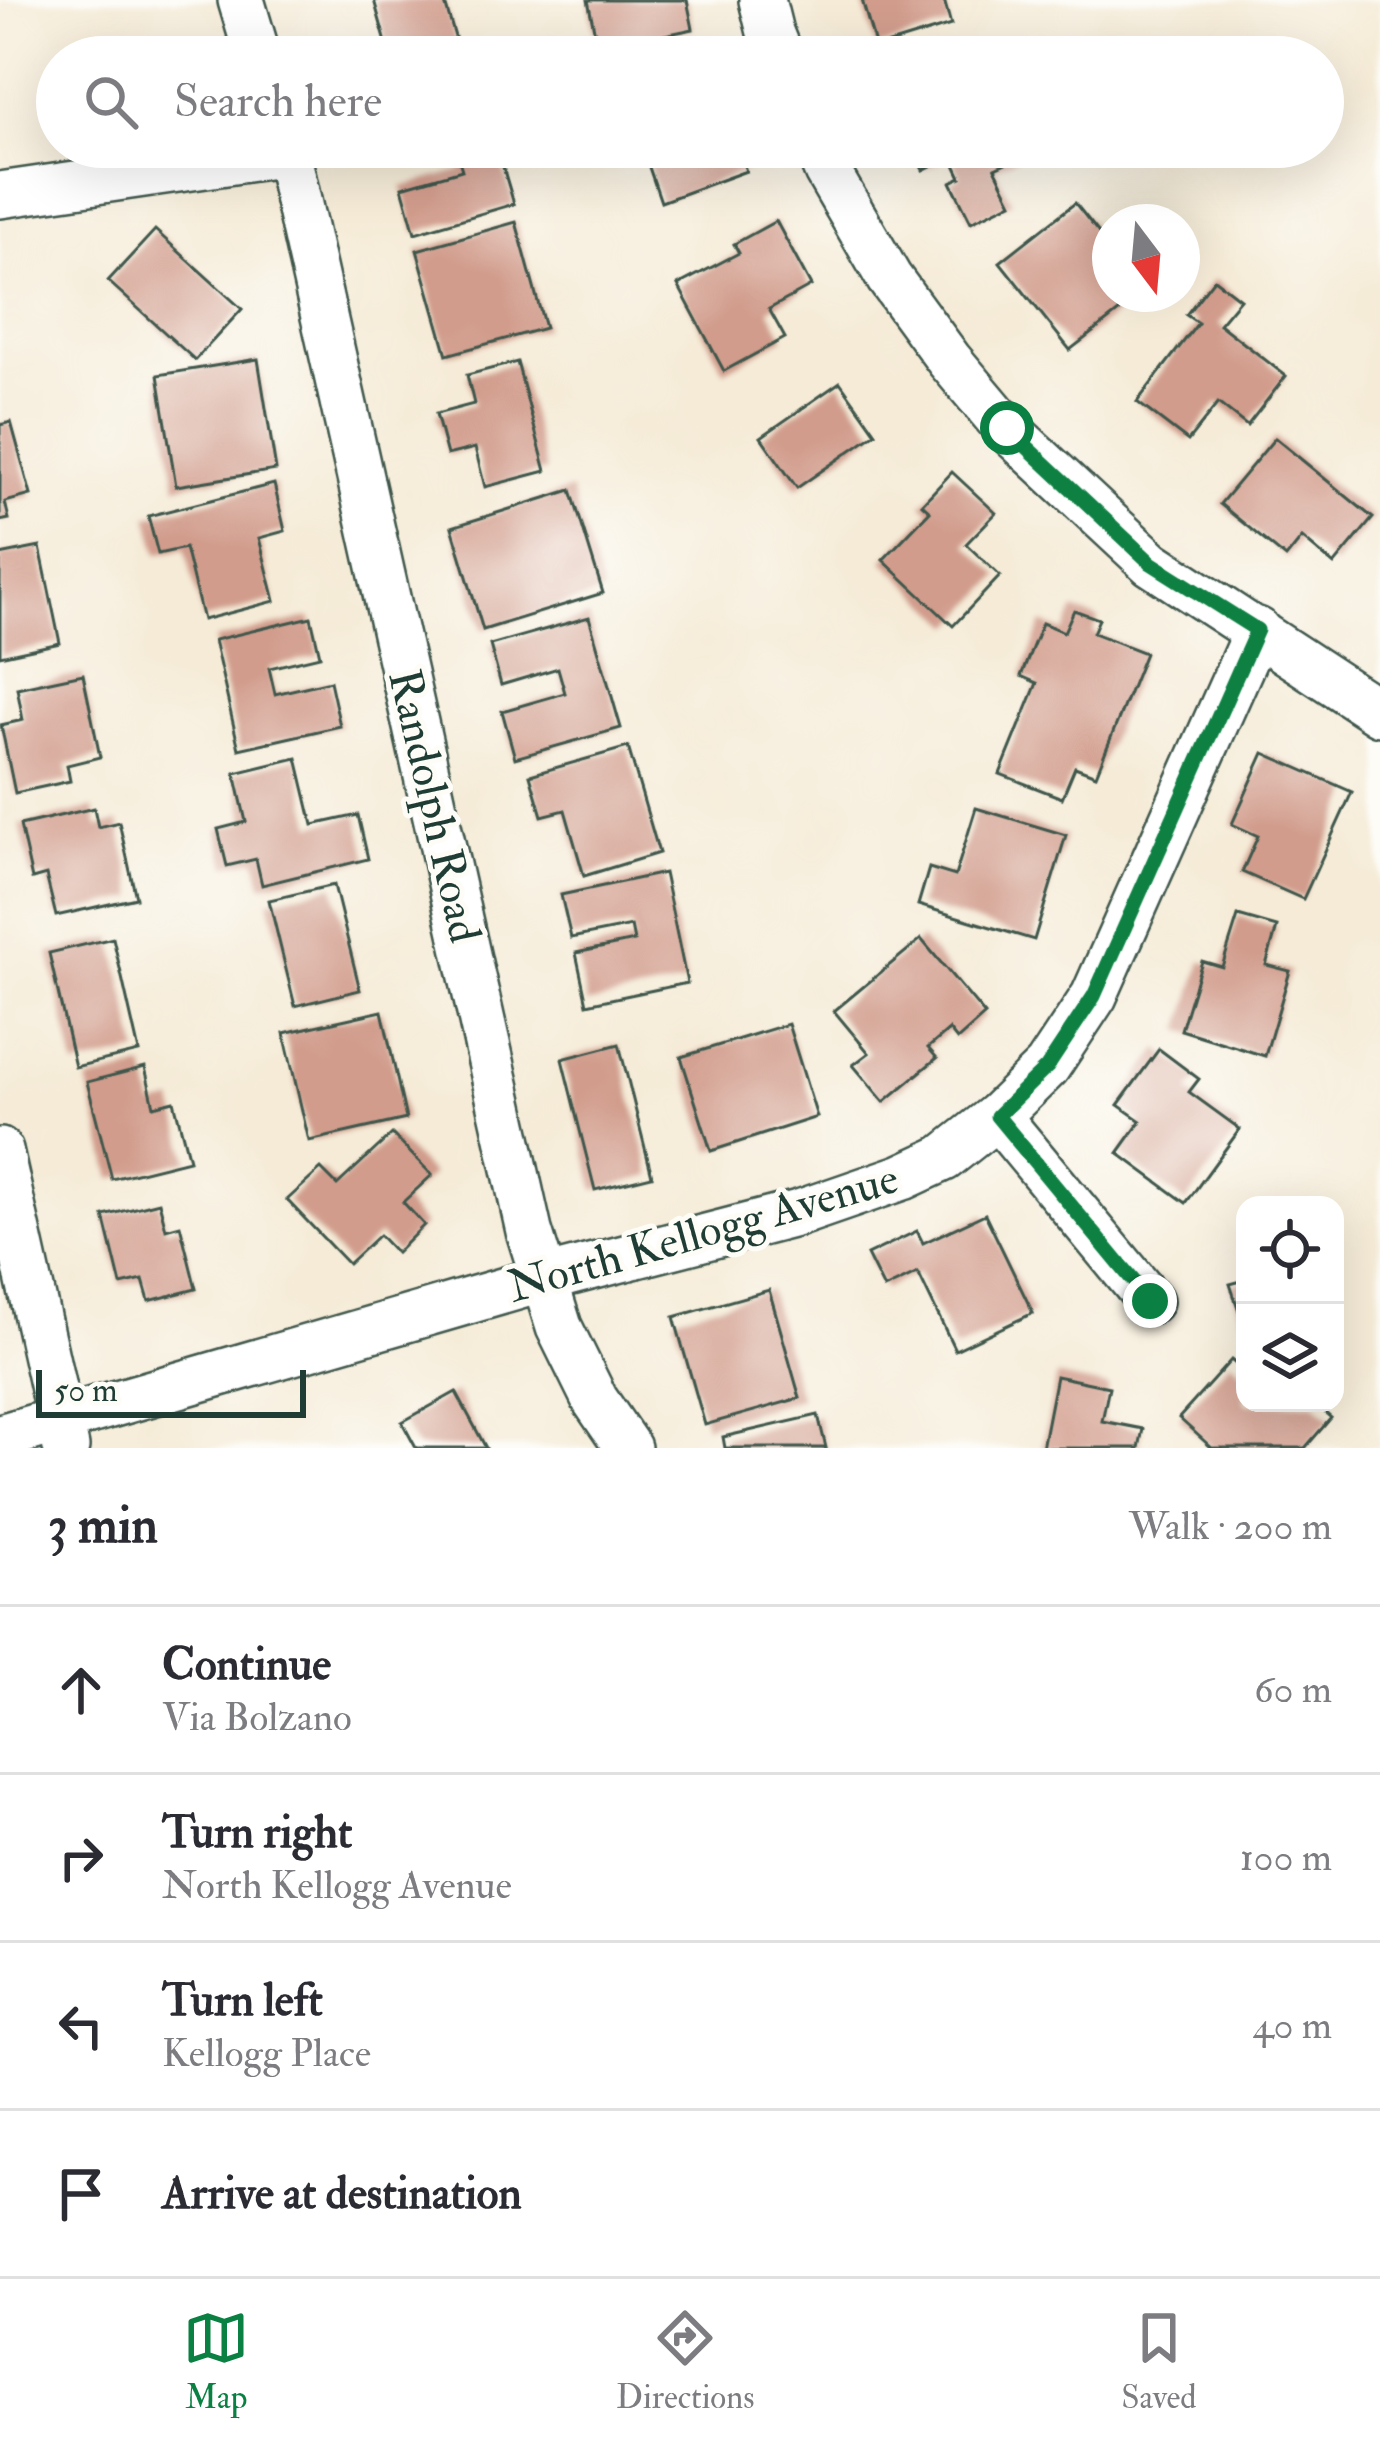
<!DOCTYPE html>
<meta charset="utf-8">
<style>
:root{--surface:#fff;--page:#f2f2f3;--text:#2b2b33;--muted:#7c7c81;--line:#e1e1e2;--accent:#0b8043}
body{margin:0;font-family:"IM FELL Double Pica",serif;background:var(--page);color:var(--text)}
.controls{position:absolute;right:36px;bottom:36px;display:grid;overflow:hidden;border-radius:24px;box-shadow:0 12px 48px #0002}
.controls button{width:108px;height:108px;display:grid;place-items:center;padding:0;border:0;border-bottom:3px solid var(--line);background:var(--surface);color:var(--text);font:60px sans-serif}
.compass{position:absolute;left:1092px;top:204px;width:108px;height:108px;border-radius:50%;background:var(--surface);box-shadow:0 12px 48px #0002;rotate:164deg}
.scale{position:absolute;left:36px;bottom:30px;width:270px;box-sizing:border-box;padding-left:12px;border:6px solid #1f3d34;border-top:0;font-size:33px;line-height:42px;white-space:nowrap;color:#1f3d34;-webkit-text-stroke:9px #fdfcf7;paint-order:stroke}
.stop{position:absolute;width:36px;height:36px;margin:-27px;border:9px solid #0b8043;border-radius:50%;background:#fff}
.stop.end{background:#0b8043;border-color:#fff;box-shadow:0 3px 12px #0008}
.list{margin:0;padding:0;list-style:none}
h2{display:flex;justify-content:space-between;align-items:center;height:156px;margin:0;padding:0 48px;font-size:51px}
h2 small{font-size:39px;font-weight:400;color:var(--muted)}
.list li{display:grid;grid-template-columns:78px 1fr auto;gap:36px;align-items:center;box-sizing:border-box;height:168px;padding:0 48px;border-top:3px solid var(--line)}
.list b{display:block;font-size:45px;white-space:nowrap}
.list p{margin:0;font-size:39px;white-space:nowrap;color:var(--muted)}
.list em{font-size:39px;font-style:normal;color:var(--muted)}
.icon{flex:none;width:66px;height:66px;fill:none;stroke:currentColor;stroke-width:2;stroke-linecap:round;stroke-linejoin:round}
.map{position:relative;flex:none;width:1380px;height:1448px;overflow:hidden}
.search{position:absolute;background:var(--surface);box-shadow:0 12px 48px #0002;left:36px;right:36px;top:36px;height:132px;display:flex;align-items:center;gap:30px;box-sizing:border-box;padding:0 42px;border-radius:66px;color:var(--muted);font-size:45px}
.sheet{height:828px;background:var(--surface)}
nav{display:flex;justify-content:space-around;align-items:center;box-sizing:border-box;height:168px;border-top:3px solid var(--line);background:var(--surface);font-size:33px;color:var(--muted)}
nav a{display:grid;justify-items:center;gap:6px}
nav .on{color:var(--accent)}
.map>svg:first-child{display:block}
</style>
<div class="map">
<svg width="1380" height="1448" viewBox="0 0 1380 1448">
<rect width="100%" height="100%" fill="#fdfcf7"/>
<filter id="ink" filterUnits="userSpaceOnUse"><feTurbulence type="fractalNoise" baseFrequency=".00833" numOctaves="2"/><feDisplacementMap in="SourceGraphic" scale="24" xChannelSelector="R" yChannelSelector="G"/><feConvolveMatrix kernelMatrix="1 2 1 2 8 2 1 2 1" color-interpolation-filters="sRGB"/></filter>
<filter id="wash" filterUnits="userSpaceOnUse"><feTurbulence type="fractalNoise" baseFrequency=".004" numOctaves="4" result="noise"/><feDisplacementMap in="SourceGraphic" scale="48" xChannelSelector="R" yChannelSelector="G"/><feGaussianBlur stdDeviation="2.7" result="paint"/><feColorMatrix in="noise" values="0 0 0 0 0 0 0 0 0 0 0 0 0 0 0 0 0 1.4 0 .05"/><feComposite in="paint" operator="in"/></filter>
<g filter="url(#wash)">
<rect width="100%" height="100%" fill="#f5ebd7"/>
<g id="blocks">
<!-- building -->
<g fill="#d19c8c">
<path d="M374,0H444L461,57H390Z"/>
<path d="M588,0H687L693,29L598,49Z"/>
<path d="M862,0H944L951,25L876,48Z"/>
<path d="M455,147H497L514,204L415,233L402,187L462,170Z"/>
<path d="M642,147H737L746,171L661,202Z"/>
<path d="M911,147H1030L1032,151L995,168L1012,202L971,222L951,182L961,177L951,156L923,170Z"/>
<path d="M1075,203L1110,247V294H1142L1070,350L1000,262Z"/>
<path d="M776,221L811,286L769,309L785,338L724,371L678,285L739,253L734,244Z"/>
<path d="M516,222L545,328L447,355L417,250Z"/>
<path d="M155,230L242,309L195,360L108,281Z"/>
<path d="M1214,279L1240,299L1219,324L1286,376L1247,426L1218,403L1188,441L1137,402L1198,323L1186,315Z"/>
<path d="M258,359L276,470L176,486L158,375Z"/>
<path d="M517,362L546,471L485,487L475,448L447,455L436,414L474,404L467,375Z"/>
<path d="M840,382L876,433L797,488L761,437Z"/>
<path d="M11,422L31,495L5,502L9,519L0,521V425Z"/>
<path d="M1275,438L1373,518L1334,565L1302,538L1286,558L1220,504Z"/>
<path d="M952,472L996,513L966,544L1000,576L953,626L883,560L930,511L922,504Z"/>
<path d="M274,484L285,531L259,538L275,601L203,620L185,548L158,554L148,516Z"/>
<path d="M571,490L603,593L483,630L452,527Z"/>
<path d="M40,547L60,643L0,656V555Z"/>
<path d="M1074,610L1099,619L1093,633L1145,653L1096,775L1075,767L1062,798L1000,774L1037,683L1021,676L1042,623L1064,632Z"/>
<path d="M311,617L320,656L269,668L275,694L330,681L340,726L239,749L214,640Z"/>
<path d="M589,617L621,728L515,758L502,711L565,693L558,668L501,685L490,645Z"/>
<path d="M83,674L100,757L67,765L70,781L15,793L1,725L23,720L17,688Z"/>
<path d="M628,747L659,853L584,876L565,810L542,816L530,775Z"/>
<path d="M1264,753L1352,792L1303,899L1242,872L1258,836L1232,824Z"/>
<path d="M297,758L313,825L358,815L368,859L262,885L256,859L227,866L218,829L246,822L235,773Z"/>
<path d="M94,808L98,827L119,822L136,898L56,916L46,875L32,879L20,825Z"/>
<path d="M976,808L1066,835L1034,940L918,905L929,868L955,876Z"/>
<path d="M664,873L687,983L587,1004L576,953L634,941L631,926L571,938L561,895Z"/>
<path d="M334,885L360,990L295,1006L269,900Z"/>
<path d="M1238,916L1277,927L1266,965L1290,971L1265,1056L1181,1030L1202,961L1222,967Z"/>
<path d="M113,938L139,1052L75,1067L49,953Z"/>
<path d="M921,939L985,1015L957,1040L949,1030L928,1048L937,1058L884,1102L853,1065L869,1053L834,1011Z"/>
<path d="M382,1011L406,1119L309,1141L284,1033Z"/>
<path d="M788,1024L817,1117L711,1151L681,1057Z"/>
<path d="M619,1044L652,1176L595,1190L562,1059Z"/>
<path d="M1159,1049L1199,1079L1189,1092L1240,1129L1186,1203L1118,1153L1141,1121L1118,1105Z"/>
<path d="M145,1067L154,1106L174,1101L189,1160L112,1179L87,1082Z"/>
<path d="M392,1134L432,1175L403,1202L424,1225L396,1253L379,1235L348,1264L287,1200L321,1169L337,1185Z"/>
<path d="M159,1202L166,1229L180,1225L196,1289L149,1301L143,1280L121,1285L104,1216Z"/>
<path d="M985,1214L1033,1313L955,1350L918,1273L884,1289L867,1255L917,1231L923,1243Z"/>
<path d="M1245,1280V1326H1244L1230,1284Z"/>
<path d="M769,1290L800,1398L705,1425L674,1317Z"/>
<path d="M1231,1360L1245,1372V1403H1314L1331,1418L1305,1448H1212L1179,1418Z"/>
<path d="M1056,1376L1109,1387L1102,1421L1143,1429L1139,1448H1042Z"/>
<path d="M456,1392L486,1448H416L402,1422Z"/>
<path d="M818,1415L826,1448H725L723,1437Z"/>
</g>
</g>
</g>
<g filter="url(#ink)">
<use href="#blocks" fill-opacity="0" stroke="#3f574c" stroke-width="3"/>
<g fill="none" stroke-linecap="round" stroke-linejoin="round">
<defs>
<g id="street">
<path d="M241,0L258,57"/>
<path d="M762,0L770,32L780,57"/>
<path d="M286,147L529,1231L559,1327L595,1400L628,1448"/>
<path d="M817,147L827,171L889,278L949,360L1007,429L1151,563L1380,713"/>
<path d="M0,195L288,153"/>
<path d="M997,1116L1150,1301"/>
<path d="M0,1151L66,1447"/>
<path d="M0,1437L544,1279L799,1213L903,1177L944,1158L997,1116L1047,1067L1094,996L1257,630"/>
</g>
</defs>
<!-- street casing -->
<use href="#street" stroke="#3f574c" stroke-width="50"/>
<!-- street -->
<use href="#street" stroke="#fff" stroke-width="45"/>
</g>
</g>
<g fill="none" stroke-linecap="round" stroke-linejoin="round" filter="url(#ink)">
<!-- route -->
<path stroke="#0b8043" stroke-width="15" d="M1007,428L1151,563L1257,630L1094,996L1047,1067L997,1116L1150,1301"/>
</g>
<g text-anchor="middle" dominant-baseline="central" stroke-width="10" stroke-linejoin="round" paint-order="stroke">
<!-- street labels -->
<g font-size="45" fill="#1f3d34" stroke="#fdfcf7">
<text transform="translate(434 806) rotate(77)">Randolph Road</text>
<text transform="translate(703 1233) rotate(-16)">North Kellogg Avenue</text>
</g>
</g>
</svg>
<div class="controls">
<button><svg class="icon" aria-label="locate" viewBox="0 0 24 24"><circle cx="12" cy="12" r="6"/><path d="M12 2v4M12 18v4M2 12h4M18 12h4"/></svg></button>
<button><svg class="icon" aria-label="layers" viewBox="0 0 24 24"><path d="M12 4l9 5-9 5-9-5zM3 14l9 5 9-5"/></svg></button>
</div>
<svg class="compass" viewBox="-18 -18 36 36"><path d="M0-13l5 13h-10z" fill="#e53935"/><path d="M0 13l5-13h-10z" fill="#7c7c81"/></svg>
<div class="scale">50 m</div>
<div class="stop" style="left:1007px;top:428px"></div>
<div class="stop end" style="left:1150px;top:1301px"></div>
<div class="search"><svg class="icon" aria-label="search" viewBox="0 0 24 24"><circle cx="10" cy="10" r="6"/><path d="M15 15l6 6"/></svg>Search here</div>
</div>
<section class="sheet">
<h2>3 min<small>Walk · 200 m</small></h2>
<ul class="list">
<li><svg class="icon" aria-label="ahead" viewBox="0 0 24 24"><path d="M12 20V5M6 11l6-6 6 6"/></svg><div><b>Continue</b><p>Via Bolzano</p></div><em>60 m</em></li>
<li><svg class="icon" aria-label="right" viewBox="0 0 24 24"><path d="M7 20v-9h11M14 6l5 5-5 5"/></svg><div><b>Turn right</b><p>North Kellogg Avenue</p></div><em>100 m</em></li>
<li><svg class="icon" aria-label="left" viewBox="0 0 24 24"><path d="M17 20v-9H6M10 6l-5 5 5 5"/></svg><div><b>Turn left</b><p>Kellogg Place</p></div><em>40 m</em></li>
<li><svg class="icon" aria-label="arrive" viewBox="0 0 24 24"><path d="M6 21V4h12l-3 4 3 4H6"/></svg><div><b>Arrive at destination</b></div></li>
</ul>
</section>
<nav>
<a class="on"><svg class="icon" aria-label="map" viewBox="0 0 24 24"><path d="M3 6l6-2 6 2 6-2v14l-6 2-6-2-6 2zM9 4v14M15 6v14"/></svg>Map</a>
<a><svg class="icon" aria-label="directions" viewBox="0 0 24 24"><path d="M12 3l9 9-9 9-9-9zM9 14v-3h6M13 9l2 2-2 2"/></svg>Directions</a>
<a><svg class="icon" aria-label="saved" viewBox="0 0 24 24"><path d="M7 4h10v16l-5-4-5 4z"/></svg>Saved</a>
</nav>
